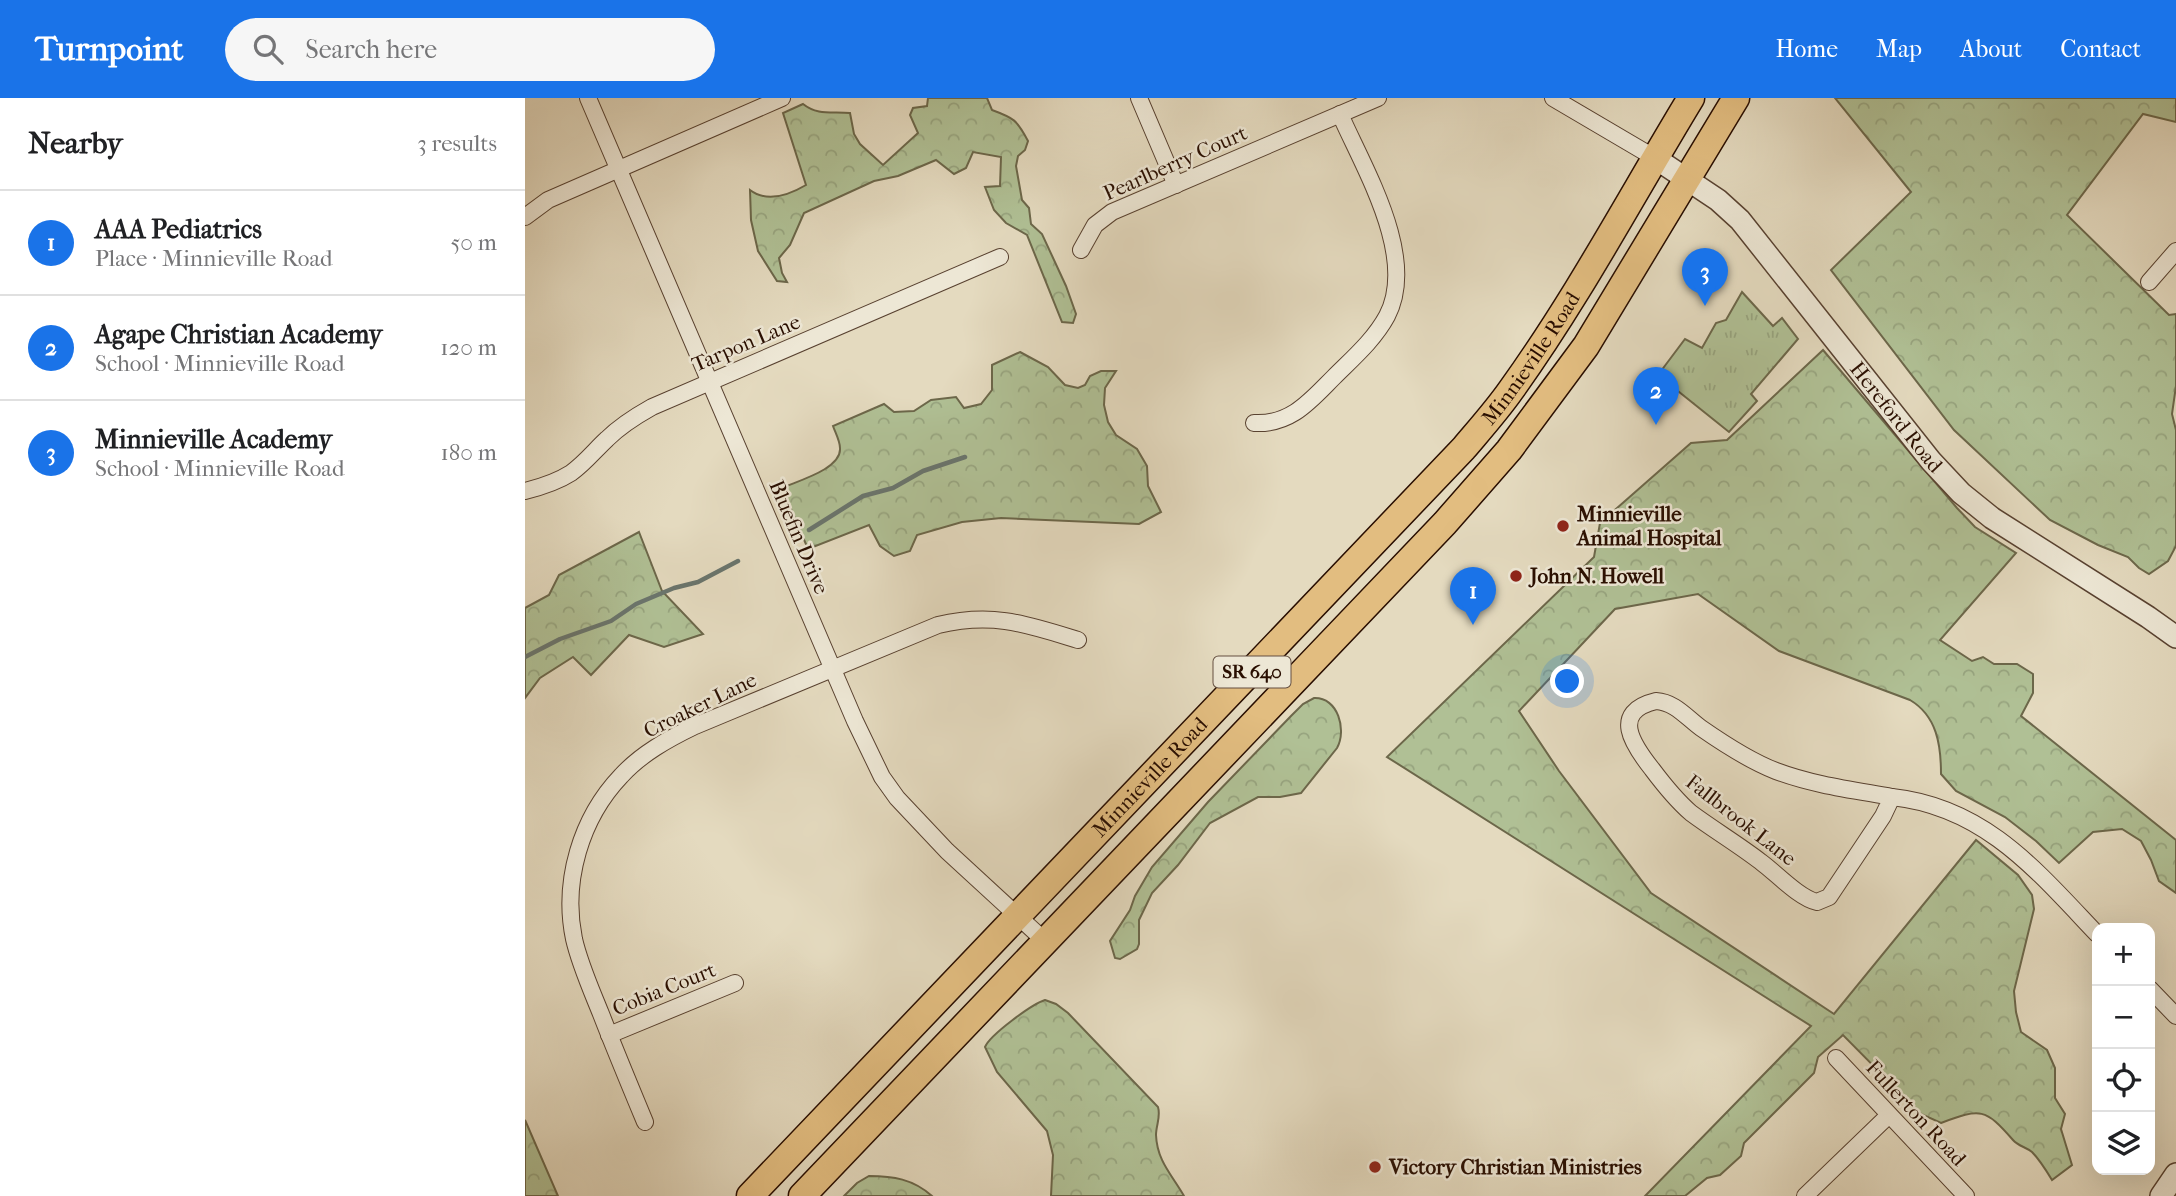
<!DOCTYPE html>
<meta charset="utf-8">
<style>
:root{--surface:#fff;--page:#f6f6f6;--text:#202124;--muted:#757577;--line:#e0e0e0;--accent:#1a73e8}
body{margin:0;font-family:"IM FELL French Canon",serif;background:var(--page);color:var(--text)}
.controls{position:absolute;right:21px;bottom:21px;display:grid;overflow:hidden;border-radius:14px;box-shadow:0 7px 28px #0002}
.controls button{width:63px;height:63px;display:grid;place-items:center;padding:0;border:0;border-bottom:2px solid var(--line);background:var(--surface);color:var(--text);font:35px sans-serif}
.you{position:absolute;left:1043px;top:584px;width:24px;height:24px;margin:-18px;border:5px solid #fff;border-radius:50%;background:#1a73e8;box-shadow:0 0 0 10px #1a73e833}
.badge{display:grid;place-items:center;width:46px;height:46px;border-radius:50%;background:var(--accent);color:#fff;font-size:23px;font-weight:700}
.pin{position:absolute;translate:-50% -58px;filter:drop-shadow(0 2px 4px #0008)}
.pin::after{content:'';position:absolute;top:37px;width:24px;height:21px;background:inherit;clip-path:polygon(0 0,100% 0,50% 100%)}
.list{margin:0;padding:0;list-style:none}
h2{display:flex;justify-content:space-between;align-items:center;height:91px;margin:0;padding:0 28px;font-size:30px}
h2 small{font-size:23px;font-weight:400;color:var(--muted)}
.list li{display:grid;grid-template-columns:46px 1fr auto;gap:21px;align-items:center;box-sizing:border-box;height:105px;padding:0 28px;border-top:2px solid var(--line)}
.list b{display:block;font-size:26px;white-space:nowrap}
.list p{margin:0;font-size:23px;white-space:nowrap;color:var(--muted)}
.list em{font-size:23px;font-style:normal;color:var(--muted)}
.icon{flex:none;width:38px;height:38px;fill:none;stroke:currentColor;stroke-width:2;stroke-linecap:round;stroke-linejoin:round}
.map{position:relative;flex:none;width:1651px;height:1098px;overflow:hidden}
header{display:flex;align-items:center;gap:42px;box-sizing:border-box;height:98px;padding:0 35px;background:var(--accent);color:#fff}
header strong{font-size:33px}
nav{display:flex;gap:38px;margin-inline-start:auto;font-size:24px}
.search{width:490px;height:63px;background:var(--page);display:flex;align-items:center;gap:18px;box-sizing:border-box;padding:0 24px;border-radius:38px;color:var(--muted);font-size:26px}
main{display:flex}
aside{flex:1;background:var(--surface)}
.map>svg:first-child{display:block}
</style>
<header>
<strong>Turnpoint</strong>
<div class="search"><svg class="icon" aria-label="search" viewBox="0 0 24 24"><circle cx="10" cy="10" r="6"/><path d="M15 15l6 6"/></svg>Search here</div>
<nav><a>Home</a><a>Map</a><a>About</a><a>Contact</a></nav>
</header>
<main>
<aside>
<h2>Nearby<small>3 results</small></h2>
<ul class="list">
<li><span class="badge">1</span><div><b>AAA Pediatrics</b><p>Place · Minnieville Road</p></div><em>50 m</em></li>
<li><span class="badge">2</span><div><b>Agape Christian Academy</b><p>School · Minnieville Road</p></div><em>120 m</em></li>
<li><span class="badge">3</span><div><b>Minnieville Academy</b><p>School · Minnieville Road</p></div><em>180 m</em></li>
</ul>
</aside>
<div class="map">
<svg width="1651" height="1098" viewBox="0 0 1651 1098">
<defs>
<pattern id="forest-crowns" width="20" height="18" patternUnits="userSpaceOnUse" patternTransform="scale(1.75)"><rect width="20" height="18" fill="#b0c095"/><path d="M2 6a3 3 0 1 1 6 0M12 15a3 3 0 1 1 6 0" fill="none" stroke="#97a47f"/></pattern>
<pattern id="park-tufts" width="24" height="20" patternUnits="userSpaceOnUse" patternTransform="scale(1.75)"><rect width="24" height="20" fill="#b0c095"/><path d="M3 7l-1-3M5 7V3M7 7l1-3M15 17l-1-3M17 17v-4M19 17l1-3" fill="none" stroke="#97a47f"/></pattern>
</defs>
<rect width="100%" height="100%" fill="#e4dabf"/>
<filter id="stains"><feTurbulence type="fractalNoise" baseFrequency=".00286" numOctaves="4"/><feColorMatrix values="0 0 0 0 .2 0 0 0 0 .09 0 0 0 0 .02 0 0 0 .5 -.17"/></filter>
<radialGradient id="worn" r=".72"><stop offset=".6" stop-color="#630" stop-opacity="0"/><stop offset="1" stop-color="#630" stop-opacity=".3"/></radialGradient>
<!-- forest -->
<g fill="url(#forest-crowns)" stroke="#6c674a" stroke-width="2">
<path d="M403,0H462L467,12C489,20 492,22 503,43L500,52L493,58L491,68L497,102L504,110L506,126L517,136L541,188L551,216L548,225L537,224L502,137L481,125L469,112L460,89L475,88L476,59L448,54L441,70L429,76L411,62L373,78L349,83L279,115L265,147L254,160L257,175L262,184L252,183L233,153L226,122L225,92C242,105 264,97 281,87L258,15L278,6C293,18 308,13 325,15L329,36L335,46L358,67L393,35L385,17L388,10L402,8Z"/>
<path d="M1310,0H1651V24L1618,16L1542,117L1644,217L1651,216V288L1647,316L1651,332V448L1643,463L1624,476L1614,470L1603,459L1573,447L1525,422L1429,332L1306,172L1386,94Z"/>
<path d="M1298,252L1432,410L1450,429L1491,455L1415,542L1447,563L1458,559L1469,566H1492L1508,576V595L1496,618L1651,742V795L1634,783L1626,762L1616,743L1597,731L1568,734L1534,765L1511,743L1480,719L1431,693L1416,676C1416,647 1412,618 1385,602L1254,553L1173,496L1090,511L994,613L1034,673L1126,795L1309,916L1451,742L1493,777L1507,797L1509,811L1489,893L1491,914L1496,934L1522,952L1530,970V1000L1540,1016L1536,1031L1547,1067L1527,1082C1521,1072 1515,1062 1507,1054C1501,1049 1493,1048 1488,1042C1460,1010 1456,1010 1416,1025L1396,1016L1318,937L1293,959L1289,975L1219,1045L1216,1058L1195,1077L1182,1080L1160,1098H1120L1286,928L862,659L1069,459L1075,425L1166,345L1202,342Z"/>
<path d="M495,254L523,269L540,287L553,290L560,287L565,278L576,273H591L580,290L579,307L583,324L591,337L612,351L622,368L623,388L636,414L614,426L476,420L437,424L392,437L385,453L369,458L355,448L344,427L283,451L257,390C272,383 317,371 315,350C315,343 310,334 308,328L359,306L369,314L389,313L406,302L431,299L439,310L456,306L467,292V267Z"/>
<path d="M114,434L137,493L178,536L139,549L104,537L66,577L48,559L15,580L0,600V510L24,497L34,477Z"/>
<path d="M789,600C813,599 822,632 812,650L776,695L755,699H733L685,725L653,767L627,795L614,822V846L612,851L595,861L590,860L585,843L605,812L610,798L627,769L683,704L766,618L778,606Z"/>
<path d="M520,902L531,906L543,915L633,1009C636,1019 631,1027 631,1037C632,1063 647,1077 659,1098H526L528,1057L522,1033L472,974L460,949C465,937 507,906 520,902Z"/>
<path d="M0,1022L33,1098H0Z"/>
<path d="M344,1078C368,1078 388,1081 407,1098H319L332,1085Z"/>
</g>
<!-- park -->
<path fill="url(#park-tufts)" stroke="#6c674a" stroke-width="2" d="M1217,194L1248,228L1257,220L1273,241L1226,296L1232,303L1204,334L1133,277L1160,241L1177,250L1191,225L1201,222Z"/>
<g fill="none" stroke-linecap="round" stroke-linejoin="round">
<!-- stream -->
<g stroke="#6a756d" stroke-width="4.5">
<path d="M284,432L338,398L368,390L398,373L440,359"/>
<path d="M0,559L35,541L86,523L111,506L149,490L173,484L213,463"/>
</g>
<defs>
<g id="minor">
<path d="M63,0L330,623L357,679L372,700L422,753L521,844"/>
<path d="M614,0L651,87"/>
<path d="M1028,0L1130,60"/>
<path d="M0,119L23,102L257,0"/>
<path d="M556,152L570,127L587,114L853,0"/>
<path d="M1624,184L1651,153"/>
<path d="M729,325C766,327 785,303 809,279C828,260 849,242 862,218C893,159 839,71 815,16"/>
<path d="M0,393C16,389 32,384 46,375C60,365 70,352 82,341C95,328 111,318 127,309L475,159"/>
<path d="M1131,603C1150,604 1162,620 1176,630C1199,646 1225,663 1251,673C1288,687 1328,692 1367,699L1358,718L1304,799L1292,804C1274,800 1251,775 1236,764C1214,747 1189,732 1166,715C1151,702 1139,687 1127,671C1108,647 1085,614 1131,603Z"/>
<path d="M1367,699C1460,709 1512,773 1572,836"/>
<path d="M1625,891L1651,918"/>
<path d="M84,937L210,885"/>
<path d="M1311,960L1441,1098"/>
<path d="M120,1024C105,988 90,952 76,916C66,891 55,867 49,841C37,783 56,720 96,678C116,656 143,641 170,628L413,527C468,514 501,526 553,542"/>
<path d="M1280,1098L1364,1017"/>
</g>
<g id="tertiary">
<path id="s1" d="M1130,60L1193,102L1215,122L1406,363L1436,395L1467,420L1623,519L1651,539"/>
<path d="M1636,1098L1651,1076"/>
</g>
<g id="primary">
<path id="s2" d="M225,1098L939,350C955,331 972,312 986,292C1053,199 1107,97 1166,0"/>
<path d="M277,1098L920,425L984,352L1061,248L1211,0"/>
</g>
</defs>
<!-- minor casing -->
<use href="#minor" stroke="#584130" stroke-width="18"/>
<!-- tertiary casing -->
<use href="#tertiary" stroke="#584130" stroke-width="24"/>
<!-- primary casing -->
<use href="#primary" stroke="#290e00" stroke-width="29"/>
<!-- minor -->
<use href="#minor" stroke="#ede7d5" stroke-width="16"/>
<!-- tertiary -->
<use href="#tertiary" stroke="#ede7d5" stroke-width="21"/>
<!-- primary -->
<use href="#primary" stroke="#e2bd80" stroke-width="26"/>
</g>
<!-- markers -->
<g fill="#8f2418" stroke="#ede7d5" stroke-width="2.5">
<circle cx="1038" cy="428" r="7"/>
<circle cx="991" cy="478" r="7"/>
<circle cx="850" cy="1069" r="7"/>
</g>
<g text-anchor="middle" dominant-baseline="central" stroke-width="5" stroke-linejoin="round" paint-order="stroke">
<!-- shield labels -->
<rect fill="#ede7d5" stroke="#644f40" stroke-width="2" x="688.5" y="558.5" width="77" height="31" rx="5"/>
<g font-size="19" font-weight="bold" fill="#290e00">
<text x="727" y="574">SR 640</text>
</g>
<!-- street labels -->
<g font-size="21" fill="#290e00" stroke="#ede7d5">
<text transform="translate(650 65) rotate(-24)">Pearlberry Court</text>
<text transform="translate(221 245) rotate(-23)">Tarpon Lane</text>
<text stroke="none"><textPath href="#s2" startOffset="1146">Minnieville Road</textPath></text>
<text stroke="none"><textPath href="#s1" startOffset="357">Hereford Road</textPath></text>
<text transform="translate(274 439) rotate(67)">Bluefin Drive</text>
<text transform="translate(175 607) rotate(-26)">Croaker Lane</text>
<text stroke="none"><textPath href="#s2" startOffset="579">Minnieville Road</textPath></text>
<text transform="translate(1216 722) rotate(38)">Fallbrook Lane</text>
<text transform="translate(139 891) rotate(-22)">Cobia Court</text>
<text transform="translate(1391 1015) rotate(47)">Fullerton Road</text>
</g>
<!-- poi labels -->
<g font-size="21" font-weight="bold" fill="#290e00" stroke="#ede7d5" text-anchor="start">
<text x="1052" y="416">Minnieville<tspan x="1052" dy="24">Animal Hospital</tspan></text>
<text x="1005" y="478">John N. Howell</text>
<text x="864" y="1069">Victory Christian Ministries</text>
</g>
</g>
<rect width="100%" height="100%" filter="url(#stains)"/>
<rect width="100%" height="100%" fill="url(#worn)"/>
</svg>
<div class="controls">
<button>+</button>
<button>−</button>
<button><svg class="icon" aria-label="locate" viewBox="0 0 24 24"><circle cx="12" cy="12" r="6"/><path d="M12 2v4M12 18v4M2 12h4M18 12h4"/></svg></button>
<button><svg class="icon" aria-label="layers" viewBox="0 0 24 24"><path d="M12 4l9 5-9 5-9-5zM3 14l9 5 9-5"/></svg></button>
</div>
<div class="you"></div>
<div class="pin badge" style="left:948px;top:527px">1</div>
<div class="pin badge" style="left:1131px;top:327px">2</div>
<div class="pin badge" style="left:1180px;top:208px">3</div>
</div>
</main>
